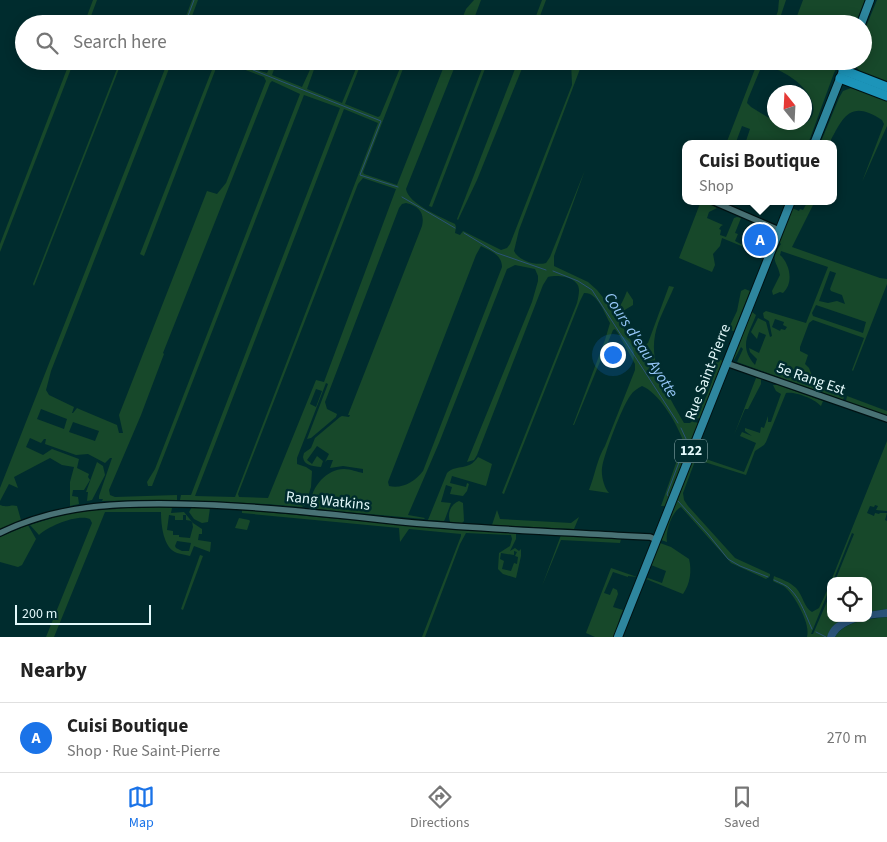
<!DOCTYPE html>
<meta charset="utf-8">
<style>
:root{--surface:#fff;--page:#f6f6f6;--text:#222;--muted:#767676;--line:#e0e0e0;--accent:#1a73e8}
body{margin:0;font-family:"Source Sans 3",sans-serif;background:var(--page);color:var(--text)}
.controls{position:absolute;right:15px;bottom:15px;display:grid;overflow:hidden;border-radius:10px;box-shadow:0 2px 12px #0003}
.controls button{width:45px;height:45px;display:grid;place-items:center;padding:0;border:0;border-bottom:1px solid var(--line);background:var(--surface);color:var(--text);font:25px sans-serif}
.compass{position:absolute;left:767px;top:85px;width:45px;height:45px;border-radius:50%;background:var(--surface);box-shadow:0 2px 12px #0003;rotate:342deg}
.scale{position:absolute;left:15px;bottom:12px;width:136px;box-sizing:border-box;padding-left:5px;border:2px solid #e3f9fb;border-top:0;font-size:14px;line-height:18px;white-space:nowrap;color:#e3f9fb;-webkit-text-stroke:4px #002c2e;paint-order:stroke}
.you{position:absolute;left:612px;top:354px;width:18px;height:18px;margin:-12px;border:4px solid #fff;border-radius:50%;background:#1a73e8;box-shadow:0 0 0 8px #1a73e833}
.badge{display:grid;place-items:center;width:32px;height:32px;border-radius:50%;background:var(--accent);color:#fff;font-size:16px;font-weight:700}
.pin{position:absolute;translate:-50% -50%;border:2px solid #fff;box-shadow:0 1px 5px #0006}
.popup{position:absolute;left:682px;top:140px;width:155px;height:65px;box-sizing:border-box;display:grid;place-content:center;border-radius:10px;background:var(--surface);filter:drop-shadow(0 1px 4px #0005);font-size:16px;white-space:nowrap;color:var(--muted)}
.popup b{font-size:19px;color:var(--text)}
.popup::after{content:'';position:absolute;left:50%;top:100%;margin-left:-10px;border:10px solid transparent;border-top-color:var(--surface)}
.list{margin:0;padding:0;list-style:none}
h2{display:flex;justify-content:space-between;align-items:center;height:65px;margin:0;padding:0 20px;font-size:21px}
h2 small{font-size:16px;font-weight:400;color:var(--muted)}
.list li{display:grid;grid-template-columns:32px 1fr auto;gap:15px;align-items:center;box-sizing:border-box;height:70px;padding:0 20px;border-top:1px solid var(--line)}
.list b{display:block;font-size:19px;white-space:nowrap}
.list p{margin:0;font-size:16px;white-space:nowrap;color:var(--muted)}
.list em{font-size:16px;font-style:normal;color:var(--muted)}
.icon{flex:none;width:28px;height:28px;fill:none;stroke:currentColor;stroke-width:2;stroke-linecap:round;stroke-linejoin:round}
.map{position:relative;flex:none;width:887px;height:637px;overflow:hidden}
.search{position:absolute;background:var(--surface);box-shadow:0 2px 12px #0003;left:15px;right:15px;top:15px;height:55px;display:flex;align-items:center;gap:12px;box-sizing:border-box;padding:0 18px;border-radius:28px;color:var(--muted);font-size:19px}
.sheet{height:135px;background:var(--surface)}
nav{display:flex;justify-content:space-around;align-items:center;box-sizing:border-box;height:70px;border-top:1px solid var(--line);background:var(--surface);font-size:14px;color:var(--muted)}
nav a{display:grid;justify-items:center;gap:2px}
nav .on{color:var(--accent)}
.map>svg:first-child{display:block}
</style>
<div class="map">
<svg width="887" height="637" viewBox="0 0 887 637">
<rect width="100%" height="100%" fill="#002c2e"/>
<!-- green -->
<g fill="#17482a" fill-rule="evenodd">
<path d="M93,0H97L88,24H84Z"/>
<path d="M192,0H198L189,24H183Z"/>
<path d="M474,0H481L472,24H460L466,9Z"/>
<path d="M542,0H546L537,24H533Z"/>
<path d="M779,0H786L778,24H773L778,11Z"/>
<path d="M803,0H865L855,24H794Z"/>
<path d="M877,0H887V82C876,78 855,75 855,61H863V34Z"/>
<path d="M70,61H74L0,252V244Z"/>
<path d="M120,61H122L34,286L33,284Z"/>
<path d="M168,61H172L51,371L46,390L49,395L74,407L72,413H73L77,408L79,409L117,425L119,433H123L119,415L207,191L217,194L226,183L266,81L264,77L222,61H241L251,65L255,61H258L255,67L260,71L267,73L273,61H277L272,75L302,87L314,61H317L307,89L342,103L359,61H362L345,104L378,117L380,116L403,61H406L363,172L364,174L397,185L446,61H457L406,189C408,204 443,218 455,224L456,227L455,233L460,235L463,231L501,250L507,248L510,244L572,85L571,61H583L519,230L514,251C519,261 536,266 546,263L550,257L585,170L554,256V266L588,282L597,290L614,311C621,308 624,298 627,291L633,300V305L623,311L619,321L635,347L639,349L648,343L669,286L674,287C668,302 658,319 655,335C649,367 669,396 684,423H690C700,416 717,374 716,361L712,356L723,361L700,418L695,419V422L698,423L666,506H661L683,443L682,438C676,422 658,392 642,386C638,388 633,391 630,396C622,407 604,454 602,468C601,475 604,488 609,493L589,490C595,475 597,459 605,446L635,370V364L618,333L615,329L613,330L574,425H573L605,340L610,323C604,312 597,292 584,293L580,301L504,494L502,493L577,303C578,299 579,294 579,290C579,277 558,274 548,277L543,285L477,455L474,460L467,462L532,302L538,281V276L535,269L515,265L507,269L439,443L408,515L425,518L424,519L314,509L312,508L314,507H311C309,489 326,469 344,469C351,469 357,472 363,473V469L343,466L330,468L333,460H327L325,462L329,454L317,446L307,460L312,464L317,456L323,461L321,467C313,466 304,466 303,457L304,453L311,448L315,438L340,417L342,416L349,417L350,415H348L422,226C425,213 419,206 406,203L402,204L399,208L325,402L327,409L337,414L336,417L311,438L307,439L328,384L326,383L297,458V464L306,467L312,471L311,487L305,506L301,505L303,507H302L266,504L180,500L181,495H191L340,108L304,95L152,486H148L147,482L155,469L300,94L272,81L270,83L163,353L164,354L141,415L109,490L110,495L115,497L177,495V500L102,501L103,499H99V496L112,458H110L105,463L88,454L76,455L45,444L46,439H44L41,443L30,438L26,447L43,455L52,449L79,459L77,468L89,474L88,477L90,480L84,490H73L72,496L78,497L79,504L70,506V482L74,467L62,465L50,458L14,477L18,488L9,484L0,501V488ZM344,109L378,123L235,497L195,496ZM363,178L396,189L324,382L316,380L268,498L239,497L238,494L358,184ZM481,246C491,251 502,255 502,267L423,471C415,482 402,489 389,486L388,482L476,255ZM316,389L322,391L316,407L310,404ZM41,409L67,419L64,429L37,419ZM73,422L99,431L95,441L69,432Z"/>
<path d="M485,61H488L432,207L429,206Z"/>
<path d="M518,61H525L477,180L458,220L457,219Z"/>
<path d="M758,61H840L834,73L808,144H745L750,129L742,126L736,142L741,144H726ZM763,67C786,65 835,106 803,125L794,123L774,122V121L751,107L747,103L748,99L760,70Z"/>
<path d="M215,62L218,63L144,256L140,254Z"/>
<path d="M851,88L887,100V126L862,182L884,124L882,120C850,99 843,117 829,144H820L839,98L843,91Z"/>
<path d="M701,201H705L717,208L709,212L707,218L723,225L721,226L719,229L721,230L720,235L726,237L734,218L737,217L741,218L735,233L738,234L735,241L756,252L722,238L720,246L713,254L715,265L712,272L679,258Z"/>
<path d="M808,201H815L792,247L880,278L887,279V284L853,371L852,370L864,338L813,320L809,323L800,347V351L808,355L805,364L809,368L815,384L845,394L843,400L737,362L743,349L741,347L734,360L733,358L750,312H752L756,315C749,334 738,346 755,365L757,359L750,352L749,348L759,353L766,335L759,332L757,339L751,332L758,318L766,322L770,337L772,336L769,321L764,318L763,313L766,311L806,323L828,267L781,251L780,255C790,264 794,283 783,293L780,292L773,295L772,291L780,275C777,260 769,261 781,244L779,242L792,208L799,211L800,209L803,210ZM830,271L836,273L830,289L831,291L842,295L845,304L837,301L828,303L819,301ZM816,305L866,322L863,333L813,316L812,313ZM775,319L784,322L783,325L787,327L785,330L781,329L780,331L772,327ZM782,363L787,365L786,367L807,374L806,382L779,373Z"/>
<path d="M745,289L750,291L734,331L728,330L737,311L741,291Z"/>
<path d="M756,378L761,379V384L748,409H745L734,435Z"/>
<path d="M773,385H778L823,401L821,406C815,399 795,391 786,393L766,442L764,445L755,451L746,475L698,460L695,461L683,493L684,500L688,506L735,558L770,574V576L766,579L731,563L681,507C672,511 665,532 667,542L661,540L694,455L744,472L756,443L740,436L742,432L752,436L745,431V428L760,433L761,427L764,428L768,416V422H771L781,394L776,391Z"/>
<path d="M847,396L887,411V416L846,401Z"/>
<path d="M887,441V511L876,510L878,506L875,505L874,507L870,506L867,513L874,516L875,513L879,514L880,513H887L885,520L887,521V609L868,612V581H835L854,534L852,533L833,581H831Z"/>
<path d="M478,457L492,464L486,486L452,476L450,483L466,487L467,483L469,484L467,491L463,496L450,494L452,487L446,485L441,502L451,503L445,519L444,521L428,520L447,473C458,463 468,472 478,457Z"/>
<path d="M97,462L103,466L105,475L92,500L87,501L88,492H86Z"/>
<path d="M459,501L463,503L464,521L462,523L450,522C447,513 451,504 459,501Z"/>
<path d="M0,505C7,508 11,504 17,506L21,520L0,530Z"/>
<path d="M119,507H170L172,508L171,513L184,512L193,523L202,529V534H199L198,540L211,542L210,552L194,546L190,556C186,555 181,554 177,553C163,548 161,524 161,512H105L54,637H46L92,523L90,519C77,514 49,526 39,535L30,525L65,514ZM169,515L175,516V520H183V515H186V520L192,521L193,527L190,538L179,537V535H173V531L167,530ZM177,541L191,543L189,551H182L176,548L175,546Z"/>
<path d="M192,507L210,508L208,522L202,523L194,519L189,512Z"/>
<path d="M242,510L436,528L516,533V539L510,551L515,548L519,551L521,549V556L516,578L503,574L498,569L499,553L510,546L512,539L511,535L466,533L460,544L425,637H422L461,536V534L409,529L400,542L399,528L242,513ZM514,551L517,552L515,556L518,557L517,564L514,563L511,571L502,569L504,561L500,559L501,553L514,555Z"/>
<path d="M497,510L500,519L571,523L579,517L574,529L492,525Z"/>
<path d="M239,518L249,520L250,521L247,530L235,528Z"/>
<path d="M28,525L36,539L22,565L18,567L0,562V537Z"/>
<path d="M561,535L621,539L620,543L561,540L542,586Z"/>
<path d="M660,543L671,547L689,559C692,571 690,584 683,594L646,579L648,578L662,583L666,571L651,565Z"/>
<path d="M200,555L203,556L183,610L181,609Z"/>
<path d="M611,568L637,577L628,576V577L613,572L604,593L610,595L613,588L617,590L618,594L613,607L623,610C619,618 617,628 614,637H595L586,633Z"/>
<path d="M774,576C781,579 790,582 796,588C803,595 804,608 812,612L819,608L831,582V585L811,634H813L831,592V618H845L833,626L827,637H807C811,625 796,598 787,589C784,585 778,584 773,581Z"/>
<path d="M887,617V637H835C844,621 870,619 887,617Z"/>
</g>
<!-- water -->
<path fill="#2a5378" d="M887,609V617C870,618 844,621 835,637H827C833,617 851,618 868,618V612Z"/>
<g fill="none" stroke-linecap="round" stroke-linejoin="round">
<!-- stream -->
<g stroke="#2a5378" stroke-width="1">
<path d="M185,24L194,0"/>
<path d="M231,61L246,67"/>
<path d="M253,70L381,121L360,175L398,187"/>
<path d="M402,197L455,228"/>
<path d="M464,233L497,253L546,270"/>
<path d="M553,271L578,281L592,290L678,423"/>
<path d="M668,496L667,494L687,441L681,428"/>
<path d="M678,501L708,534L728,559L740,566L768,577"/>
<path d="M774,580C780,583 787,585 791,590C801,600 806,616 812,629"/>
<path d="M816,632L826,637"/>
</g>
<defs>
<g id="minor">
<path d="M712,201L779,230"/>
<path d="M726,363L887,419"/>
<path d="M0,533C58,505 114,503 177,504C256,505 335,515 414,523C485,529 557,532 628,536L650,537L657,540"/>
</g>
<g id="major">
<path d="M861,24L870,0"/>
<path d="M814,144L847,61"/>
<path d="M618,637L791,201"/>
</g>
<g id="highway">
<path d="M843,70L887,87"/>
<path d="M840,78L887,96"/>
</g>
</defs>
<!-- minor casing -->
<use href="#minor" stroke="#001213" stroke-width="8"/>
<!-- major casing -->
<use href="#major" stroke="#001213" stroke-width="10"/>
<!-- highway casing -->
<use href="#highway" stroke="#001213" stroke-width="11"/>
<!-- minor -->
<use href="#minor" stroke="#497275" stroke-width="5.5"/>
<!-- major -->
<use href="#major" stroke="#2e869e" stroke-width="8"/>
<!-- highway -->
<use href="#highway" stroke="#1c94b9" stroke-width="9"/>
</g>
<g text-anchor="middle" dominant-baseline="central" stroke-width="5" stroke-linejoin="round" paint-order="stroke">
<!-- shield labels -->
<rect fill="#002c2e" stroke="#9fbcbe" stroke-width="1" x="675" y="439.5" width="32" height="23" rx="4"/>
<g font-size="14" font-weight="bold" fill="#e3f9fb">
<text x="691" y="451">122</text>
</g>
<!-- street labels -->
<g font-size="15" fill="#e3f9fb" stroke="#002c2e">
<text transform="translate(708 372) rotate(-69)">Rue Saint-Pierre</text>
<text transform="translate(811 379) rotate(19)">5e Rang Est</text>
<text transform="translate(328 501) rotate(6)">Rang Watkins</text>
</g>
<!-- water labels -->
<g font-size="16" font-style="italic" fill="#95c6f7" stroke="#002c2e">
<text transform="translate(641 345) rotate(57)">Cours d'eau Ayotte</text>
</g>
</g>
</svg>
<div class="controls">
<button><svg class="icon" aria-label="locate" viewBox="0 0 24 24"><circle cx="12" cy="12" r="6"/><path d="M12 2v4M12 18v4M2 12h4M18 12h4"/></svg></button>
</div>
<svg class="compass" viewBox="-18 -18 36 36"><path d="M0-13l5 13h-10z" fill="#e53935"/><path d="M0 13l5-13h-10z" fill="#767676"/></svg>
<div class="scale">200 m</div>
<div class="you"></div>
<div class="pin badge" style="left:760px;top:240px">A</div>
<div class="popup"><b>Cuisi Boutique</b>Shop</div>
<div class="search"><svg class="icon" aria-label="search" viewBox="0 0 24 24"><circle cx="10" cy="10" r="6"/><path d="M15 15l6 6"/></svg>Search here</div>
</div>
<section class="sheet">
<h2>Nearby<small></small></h2>
<ul class="list">
<li><span class="badge">A</span><div><b>Cuisi Boutique</b><p>Shop · Rue Saint-Pierre</p></div><em>270 m</em></li>
</ul>
</section>
<nav>
<a class="on"><svg class="icon" aria-label="map" viewBox="0 0 24 24"><path d="M3 6l6-2 6 2 6-2v14l-6 2-6-2-6 2zM9 4v14M15 6v14"/></svg>Map</a>
<a><svg class="icon" aria-label="directions" viewBox="0 0 24 24"><path d="M12 3l9 9-9 9-9-9zM9 14v-3h6M13 9l2 2-2 2"/></svg>Directions</a>
<a><svg class="icon" aria-label="saved" viewBox="0 0 24 24"><path d="M7 4h10v16l-5-4-5 4z"/></svg>Saved</a>
</nav>
